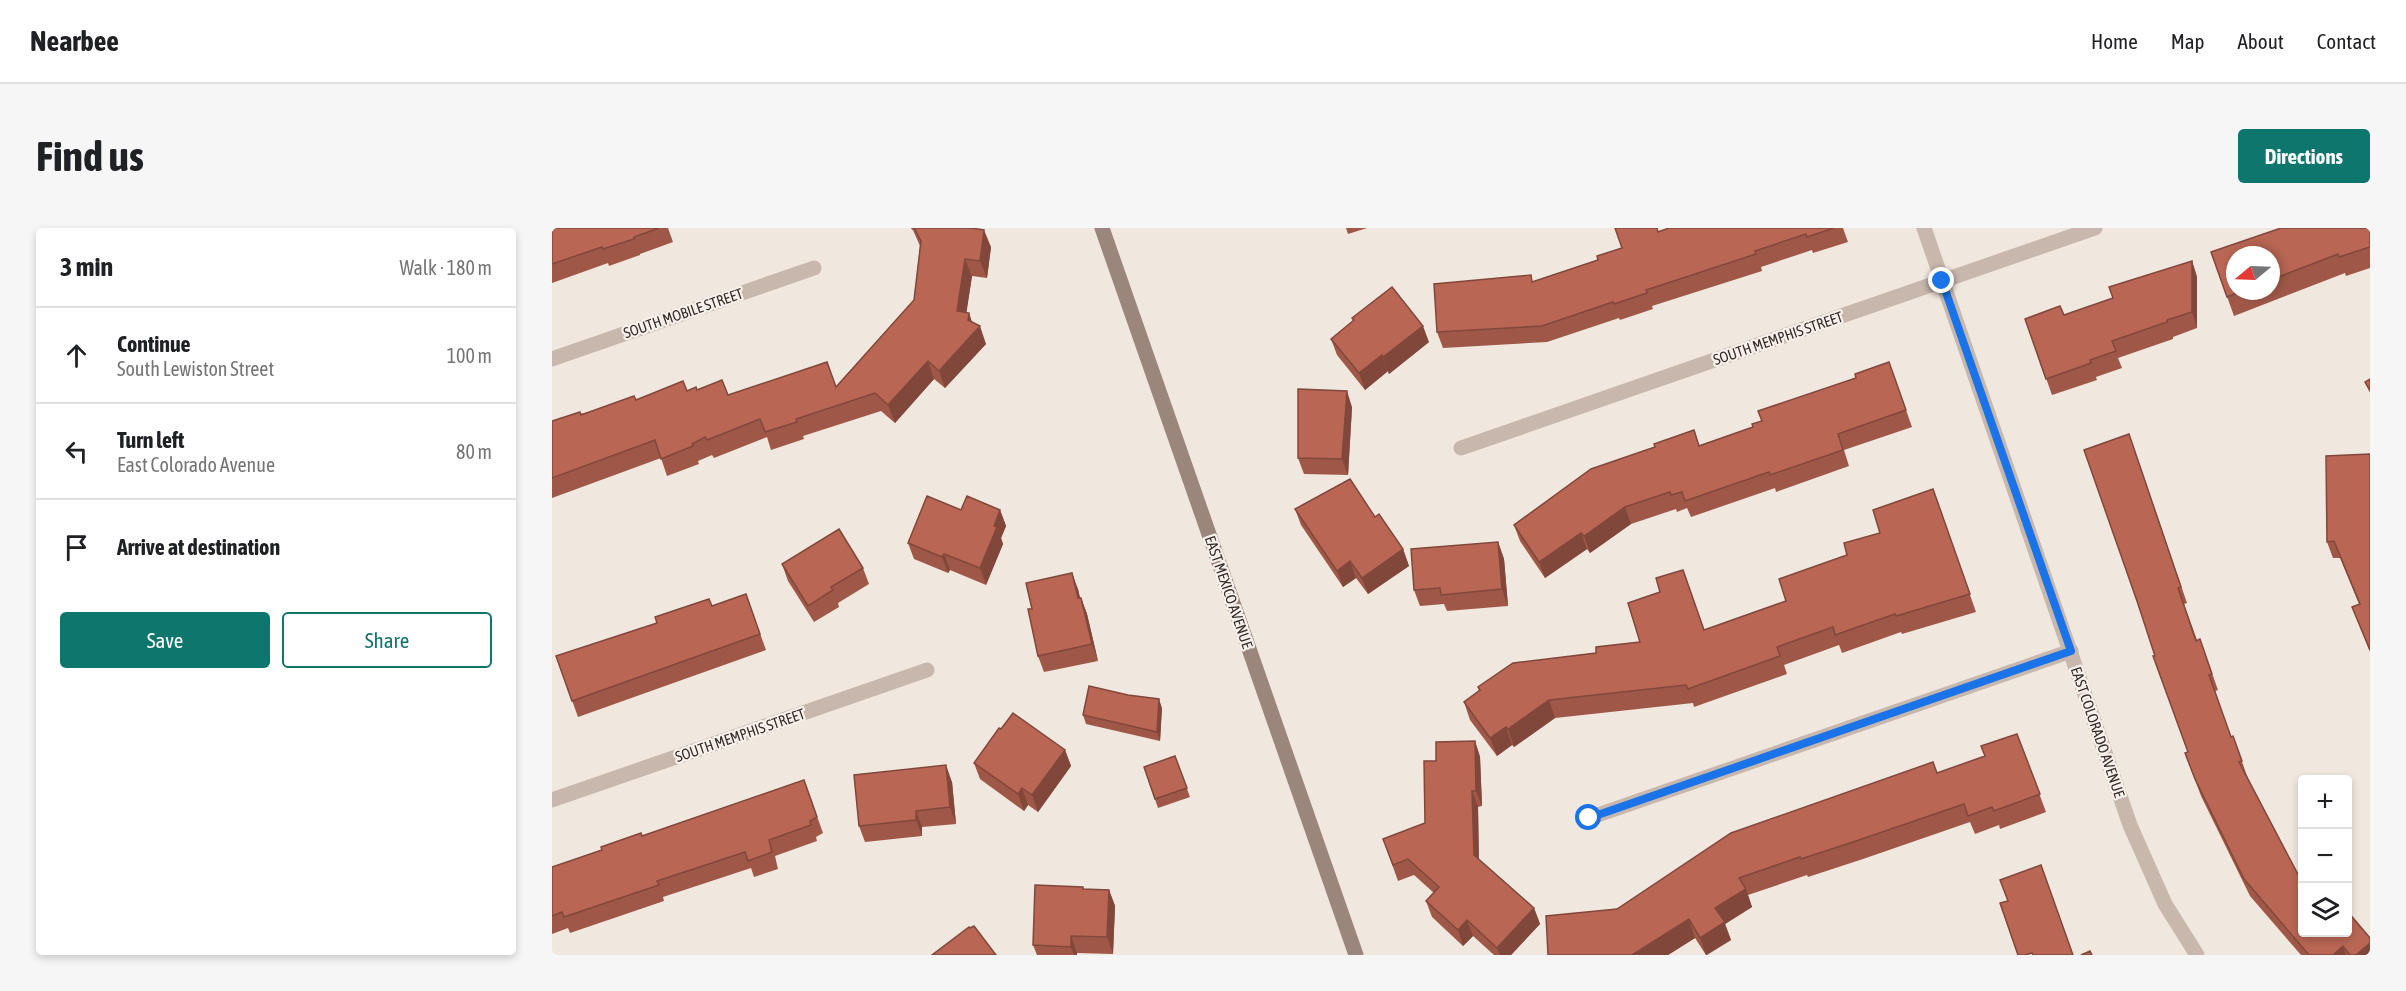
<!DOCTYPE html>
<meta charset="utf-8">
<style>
:root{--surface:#fff;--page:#f6f6f6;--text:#202124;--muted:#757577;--line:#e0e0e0;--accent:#0f766e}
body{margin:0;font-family:"Asap Condensed",sans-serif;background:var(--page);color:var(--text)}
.controls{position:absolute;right:18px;bottom:18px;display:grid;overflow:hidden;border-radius:6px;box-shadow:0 3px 9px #0003}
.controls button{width:54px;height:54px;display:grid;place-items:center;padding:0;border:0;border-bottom:2px solid var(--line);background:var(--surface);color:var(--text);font:30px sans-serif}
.compass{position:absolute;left:1674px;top:18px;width:54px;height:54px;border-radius:50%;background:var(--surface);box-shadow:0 3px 9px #0003;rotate:251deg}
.stop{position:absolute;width:18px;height:18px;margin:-14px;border:4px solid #1a73e8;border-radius:50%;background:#fff}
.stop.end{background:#1a73e8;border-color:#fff;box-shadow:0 2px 6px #0008}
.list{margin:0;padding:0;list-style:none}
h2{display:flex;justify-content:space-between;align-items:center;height:78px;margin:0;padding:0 24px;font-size:26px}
h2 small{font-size:20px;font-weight:400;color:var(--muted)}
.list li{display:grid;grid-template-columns:39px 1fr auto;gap:18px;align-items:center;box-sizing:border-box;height:96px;padding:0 24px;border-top:2px solid var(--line)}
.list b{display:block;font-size:22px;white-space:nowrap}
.list p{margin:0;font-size:20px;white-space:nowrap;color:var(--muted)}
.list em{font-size:20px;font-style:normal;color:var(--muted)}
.actions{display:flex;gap:12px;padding:18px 24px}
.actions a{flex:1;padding:14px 0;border:2px solid var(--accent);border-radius:6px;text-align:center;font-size:21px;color:var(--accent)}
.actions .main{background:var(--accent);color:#fff}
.icon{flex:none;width:33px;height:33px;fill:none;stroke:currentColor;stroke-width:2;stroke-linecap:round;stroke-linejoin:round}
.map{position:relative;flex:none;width:1818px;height:727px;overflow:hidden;border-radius:6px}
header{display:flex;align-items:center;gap:36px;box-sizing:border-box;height:84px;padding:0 30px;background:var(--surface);border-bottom:2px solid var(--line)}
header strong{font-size:28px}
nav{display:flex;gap:33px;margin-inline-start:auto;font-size:21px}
.intro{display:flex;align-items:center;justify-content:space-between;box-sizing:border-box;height:144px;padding:0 36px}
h1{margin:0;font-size:42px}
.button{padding:15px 27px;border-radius:6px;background:var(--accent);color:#fff;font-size:21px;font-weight:700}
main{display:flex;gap:36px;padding:0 36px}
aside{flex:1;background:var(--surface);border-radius:6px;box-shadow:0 3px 9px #0003}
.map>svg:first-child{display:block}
</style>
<header>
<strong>Nearbee</strong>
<nav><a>Home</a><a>Map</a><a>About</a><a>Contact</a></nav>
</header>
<div class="intro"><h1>Find us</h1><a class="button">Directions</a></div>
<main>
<aside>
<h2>3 min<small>Walk · 180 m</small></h2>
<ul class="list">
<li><svg class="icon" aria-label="ahead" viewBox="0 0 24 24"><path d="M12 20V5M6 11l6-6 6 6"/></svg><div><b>Continue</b><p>South Lewiston Street</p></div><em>100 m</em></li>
<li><svg class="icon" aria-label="left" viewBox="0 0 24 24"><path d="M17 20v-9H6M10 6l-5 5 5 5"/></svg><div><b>Turn left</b><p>East Colorado Avenue</p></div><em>80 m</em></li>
<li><svg class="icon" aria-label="arrive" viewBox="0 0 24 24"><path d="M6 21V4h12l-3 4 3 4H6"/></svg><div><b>Arrive at destination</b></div></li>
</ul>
<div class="actions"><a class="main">Save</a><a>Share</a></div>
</aside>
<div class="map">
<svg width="1818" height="727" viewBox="0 0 1818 727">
<rect width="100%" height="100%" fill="#f0e7df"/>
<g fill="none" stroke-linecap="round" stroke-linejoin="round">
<!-- street -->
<g stroke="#c7b7ac" stroke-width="15">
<path d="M1372,0L1578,597L1613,676L1645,727"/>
<path d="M0,131L262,40"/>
<path d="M909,220L1543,0"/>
<path d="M0,572L375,442"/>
<path d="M1037,590L1519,423"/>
</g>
<!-- secondary -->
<path stroke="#9b867e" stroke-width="15" d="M550,0L804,727"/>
</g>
<!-- wall -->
<g fill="#9f5848" fill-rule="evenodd">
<path d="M0,0H116L121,14L88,26V27L57,38L56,35L0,55Z"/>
<path d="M359,0H419L439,19L435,50L420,48L414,85H417L420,95L434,116L393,160L382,151L343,195L329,183L251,208L252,211L219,222L215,209L162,230L160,227L146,233L147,236L115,248L109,230L0,270V193L84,172L135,163L145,162L176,167L284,159L362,72L368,18L361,2H360Z"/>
<path d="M794,0H815L796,6Z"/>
<path d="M1117,0H1291L1296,14L1261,25L1260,22L1209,39L1210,43L1100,78L1101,81L1068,92L1067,90L995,114L891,120L885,104L982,54L1046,32L1070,20Z"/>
<path d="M1729,0H1818V40L1794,48L1793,45L1682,88L1659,24ZM1683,27H1719V63H1683Z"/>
<path d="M1640,33L1645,49V100L1621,109V111L1566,130L1570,140L1544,149L1545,152L1500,167L1473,91L1512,87L1561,70Z"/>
<path d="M800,90L877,114L837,146L836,143L813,162L785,127L779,111L801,93Z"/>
<path d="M1337,134L1360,199L1292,222L1297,238L1224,264L1223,260L1139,289L1135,280L1125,284L1124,281L1079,296L1038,325L1035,321L993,350L968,313L962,297L1148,217L1201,199L1210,193Z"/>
<path d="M800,179L796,247L752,246L746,230Z"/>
<path d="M1583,223L1635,375L1632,376L1645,412L1648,411L1666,462L1663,463L1679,509L1681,508L1750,705L1818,727H1749L1698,668L1649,568L1633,525L1636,524Z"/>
<path d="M1818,226V424L1800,379L1807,376L1788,330H1781L1775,314Z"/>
<path d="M1381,261L1424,384L1350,406L1349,404L1290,425L1287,417L1232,437L1235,446L1142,479L1141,475L1003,490L962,519L960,517L945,528L918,492L912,474L927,463L926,459L1044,425L1088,414L1108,364L1152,402L1234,373L1295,327L1328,305Z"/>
<path d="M743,281L823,289L851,321L857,338L816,366L804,350L791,359L749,297Z"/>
<path d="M409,282H448L454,298L449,310L451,316L434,357L398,342L396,345L362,331L356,315Z"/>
<path d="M946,314L952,331L956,378L895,383L892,376L868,378L862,362Z"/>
<path d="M230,336L311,340L317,356L286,375L287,379L262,394L236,353Z"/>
<path d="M526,361L528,370H529L535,386L546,433L492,444L486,428L480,381Z"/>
<path d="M194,366L214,422L26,489L4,428L160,378Z"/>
<path d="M610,480L608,513L534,496L531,487Z"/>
<path d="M449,501L513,522L519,538L486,584L476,577L472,583L428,551L422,535Z"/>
<path d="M1465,506L1494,584L1448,601L1447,597L1423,606L1418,594L1311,631L1256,649L1255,647L1196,667L1200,679L1173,696L1179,712L1155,727H1154L1143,710L1116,727H996L1065,681L1385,545L1433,528Z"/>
<path d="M923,513L928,529L930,578L926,579L927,632L982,680L988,696L959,727H942L921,708L911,718L880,689L874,673L882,665L862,647L846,653L831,611L873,595L884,533Z"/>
<path d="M623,528L638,569L606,580L592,539Z"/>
<path d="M252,552L271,605L264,609L265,613L223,628L226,641L202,649L199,640L111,669L112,673L18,705L16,700L0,706V639Z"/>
<path d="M400,554L404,596L370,599V608L313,614L307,598Z"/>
<path d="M531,659L532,661L557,662L563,678L561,726L525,725V727H485L481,717Z"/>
</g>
<!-- shaded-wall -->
<g fill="#82473b">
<path d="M432,2L439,19L435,50L428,33Z"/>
<path d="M413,31L420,48L412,101L405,83Z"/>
<path d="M1640,33L1645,49V100L1640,84Z"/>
<path d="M417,85L423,103L428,98L434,116L393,160L387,143L416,92Z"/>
<path d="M871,98L877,114L837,146L831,129Z"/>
<path d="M830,127L836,143L813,162L807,145Z"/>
<path d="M376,133L382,151L343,195L336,177Z"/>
<path d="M795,163L800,179L796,247L790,231Z"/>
<path d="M1073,279L1079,296L1038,325L1032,308Z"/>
<path d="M448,282L454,298L449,310L451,316L434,357L428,340L442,298Z"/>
<path d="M1029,305L1035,321L993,350L987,334Z"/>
<path d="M946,314L952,331L956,378L950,361Z"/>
<path d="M851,321L857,338L816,366L810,350Z"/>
<path d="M392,326L398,342L396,345L390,329Z"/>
<path d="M798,333L804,350L791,359L785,343Z"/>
<path d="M520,345L526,361L532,387L526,370Z"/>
<path d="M529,370L535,386L546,433L540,416Z"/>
<path d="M607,471L610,480L608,513L605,504Z"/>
<path d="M997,472L1003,490L962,519L956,501Z"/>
<path d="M954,499L960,517L945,528L938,510Z"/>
<path d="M923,513L928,529L930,578L924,563Z"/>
<path d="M513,522L519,538L486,584L480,567Z"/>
<path d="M394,537L400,554L404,596L398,579Z"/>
<path d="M470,560L476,577L472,583L466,566Z"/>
<path d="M920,563L926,579L927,643L922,627Z"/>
<path d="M364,583L370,599V608L364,592Z"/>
<path d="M1194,661L1200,679L1173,696L1179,712L1154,727L1148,710L1163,680Z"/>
<path d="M557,662L563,678L561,726L555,709Z"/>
<path d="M982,680L988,696L959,727H948L945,720Z"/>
<path d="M1137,691L1143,710L1116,727H1080Z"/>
<path d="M915,692L921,708L911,718L906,702Z"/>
<path d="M519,708L525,725V727H522L519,719Z"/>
<path d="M1818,715V727H1804Z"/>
<path d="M1791,718L1794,727H1781Z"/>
</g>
<!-- building -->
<g fill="#b96654" stroke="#82473b" stroke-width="1.5">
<path d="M0,0H107L82,9V11L51,21L50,19L0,36Z"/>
<path d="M362,0H419L432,2L428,33L413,31L405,83L417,85L416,92L428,98L387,143L376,133L336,177L323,165L244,191L245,194L213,204L208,191L155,212L153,209L140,216L141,218L109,231L103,212L0,250V193L28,184L29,187L82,168L84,172L131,153L135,163L144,159L145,162L170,152L176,167L275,134L284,159L362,72L369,13Z"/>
<path d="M1063,0H1105L1106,4L1117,0H1282L1255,9L1254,6L1203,23L1204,26L1094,62L1095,65L1062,76L1061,74L990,98L885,104L882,56L979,47L980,54L1046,32L1045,28L1070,20Z"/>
<path d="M1729,0H1818V19L1787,29L1786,26L1719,52V27H1683V63H1690L1675,69L1659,24Z"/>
<path d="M1640,33V84L1615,92V94L1560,113L1564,123L1538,132L1539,135L1494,151L1473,91L1508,78L1512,87L1561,70L1557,59Z"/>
<path d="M840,59L871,98L831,129L830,127L807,145L779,111L802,92L800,90Z"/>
<path d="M1337,134L1354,182L1286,206L1291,222L1218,247L1217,244L1133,273L1130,264L1119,267L1118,264L1073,279L1032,308L1029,305L987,334L962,297L1039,241L1103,219L1102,216L1142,202L1147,218L1201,199L1200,196L1210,193L1206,183L1304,150L1303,146Z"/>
<path d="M1818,151V163L1813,154Z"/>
<path d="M746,161L795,163L790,231L746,230Z"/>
<path d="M1577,206L1629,359L1626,360L1644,413L1648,411L1660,446L1657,447L1679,509L1681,508L1690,533L1687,534L1750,654V705H1796V684L1818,710V715L1804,727H1798L1791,718L1781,727H1757L1692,651L1643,551L1633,525L1636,524L1601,428H1603L1585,373L1532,222Z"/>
<path d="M1818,226V422L1800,379L1808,376L1782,313L1775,314L1774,228Z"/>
<path d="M798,251L823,289L827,286L851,321L810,350L798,333L785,343L743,281Z"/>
<path d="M1381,261L1418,366L1344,388L1343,386L1283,407L1281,399L1225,419L1228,428L1136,461L1134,457L997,472L956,501L954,499L938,510L912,474L928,462L926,459L961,435L1044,425V419L1088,414L1076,375L1108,364L1104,350L1131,342L1152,402L1234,373L1227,351L1295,327L1292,315L1328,305L1321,282Z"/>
<path d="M375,268L409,282L415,268L448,282L442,298L445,299L428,340L392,326L390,329L356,315Z"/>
<path d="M287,301L311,340L279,359L281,362L256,378L230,336Z"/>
<path d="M946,314L950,361L889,367L888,360L862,362L859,321Z"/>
<path d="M520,345L526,370H529L540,416L486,428L476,381H480L474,355Z"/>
<path d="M194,366L208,406L20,473L4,428L105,395L103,389L157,371L160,378Z"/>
<path d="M537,458L576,467L607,471L605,504L531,487Z"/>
<path d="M461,485L513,522L480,567L470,560L466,566L422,535L447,500L449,501Z"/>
<path d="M1465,506L1488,566L1442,583L1440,579L1416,588L1412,576L1304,613L1249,631L1248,629L1187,650L1194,661L1163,680L1173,694L1148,710L1137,691L1080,727H996L994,688L1065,681L1179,605L1381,534L1385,545L1433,528L1429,518Z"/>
<path d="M923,513L924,563H920L922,627L982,680L945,720L915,692L906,702L874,673L887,659L856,631L841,637L831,611L873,595L872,533H884V514Z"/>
<path d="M623,528L635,560L603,571L592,539Z"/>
<path d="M394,537L398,579L364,583V592L307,598L302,547Z"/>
<path d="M252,552L265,589L258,593L259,597L217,612L220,624L196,633L193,624L105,653L107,657L12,689L10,684L0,688V639L50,622L49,619L89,605L90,608Z"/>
<path d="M1489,637L1521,727H1481L1480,725L1473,727H1466L1448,675L1456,673L1448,652Z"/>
<path d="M483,657L531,659V661L557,662L555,709L519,708V719L481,717Z"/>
<path d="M422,698L444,727H380L417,699L418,700Z"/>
<path d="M1538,723L1540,727H1529Z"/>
</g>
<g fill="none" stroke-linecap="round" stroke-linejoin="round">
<!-- route -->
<path stroke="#1a73e8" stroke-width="8" d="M1037,590L1519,423L1390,53"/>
</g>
<g text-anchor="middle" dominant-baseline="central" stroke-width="4.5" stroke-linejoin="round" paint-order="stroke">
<!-- street labels -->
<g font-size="15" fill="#362d2a" stroke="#f8f1eb">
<text transform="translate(131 85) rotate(-19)">SOUTH MOBILE STREET</text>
<text transform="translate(1226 110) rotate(-19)">SOUTH MEMPHIS STREET</text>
<text transform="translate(677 364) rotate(71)">EAST MEXICO AVENUE</text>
<text transform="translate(1546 504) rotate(71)">EAST COLORADO AVENUE</text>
<text transform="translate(188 507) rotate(-19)">SOUTH MEMPHIS STREET</text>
</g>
</g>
</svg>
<div class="controls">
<button>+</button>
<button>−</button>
<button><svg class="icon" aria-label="layers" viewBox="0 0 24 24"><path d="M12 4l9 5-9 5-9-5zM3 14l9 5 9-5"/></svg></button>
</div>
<svg class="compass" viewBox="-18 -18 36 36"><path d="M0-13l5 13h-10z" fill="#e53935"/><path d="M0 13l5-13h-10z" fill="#757577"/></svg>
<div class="stop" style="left:1037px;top:590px"></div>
<div class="stop end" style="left:1390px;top:53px"></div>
</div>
</main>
